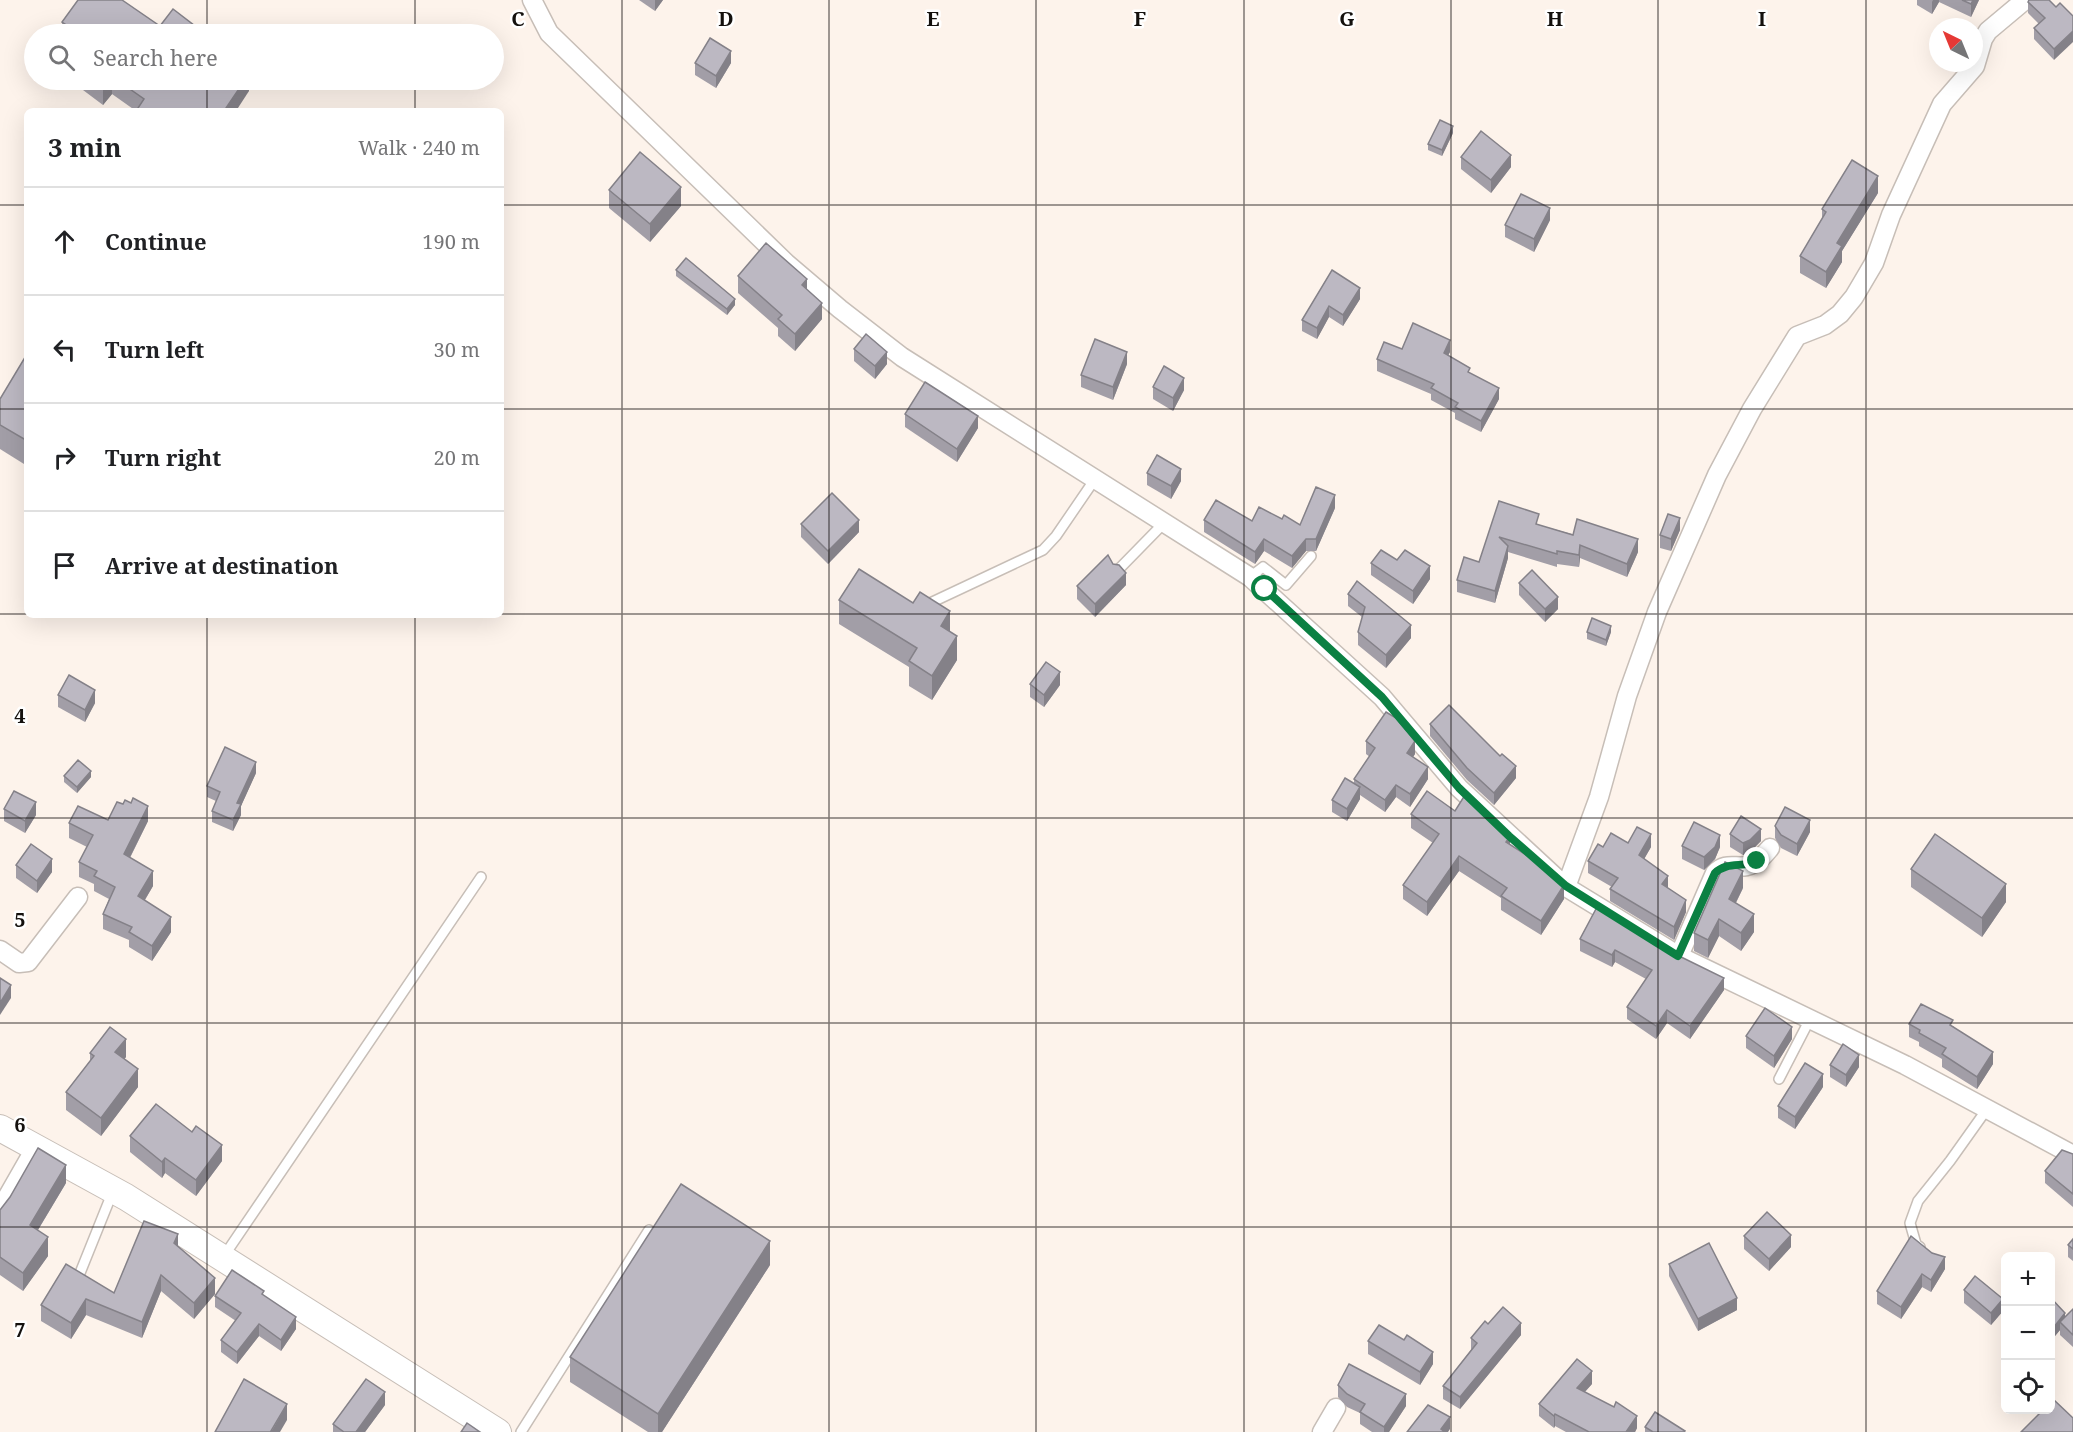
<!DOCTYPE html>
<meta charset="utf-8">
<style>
:root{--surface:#fff;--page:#f6f6f6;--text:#202124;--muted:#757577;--line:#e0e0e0}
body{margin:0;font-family:"Noto Serif",serif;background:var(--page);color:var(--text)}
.controls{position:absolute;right:18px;bottom:18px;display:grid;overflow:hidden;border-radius:9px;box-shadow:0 6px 24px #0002}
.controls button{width:54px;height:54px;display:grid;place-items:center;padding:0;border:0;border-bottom:2px solid var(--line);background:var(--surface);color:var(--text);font:30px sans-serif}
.compass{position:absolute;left:1929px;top:18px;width:54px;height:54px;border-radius:50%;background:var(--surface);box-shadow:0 6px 24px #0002;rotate:317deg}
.stop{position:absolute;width:18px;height:18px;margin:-14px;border:4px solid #0b8043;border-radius:50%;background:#fff}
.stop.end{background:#0b8043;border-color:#fff;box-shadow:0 2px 6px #0008}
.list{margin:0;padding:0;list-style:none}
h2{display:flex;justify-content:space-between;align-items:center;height:78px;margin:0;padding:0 24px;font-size:26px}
h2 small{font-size:20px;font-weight:400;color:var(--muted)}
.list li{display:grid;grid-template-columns:39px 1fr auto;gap:18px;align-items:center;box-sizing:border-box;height:108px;padding:0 24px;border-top:2px solid var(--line)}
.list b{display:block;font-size:22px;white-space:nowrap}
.list em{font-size:20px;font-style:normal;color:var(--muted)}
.icon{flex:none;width:33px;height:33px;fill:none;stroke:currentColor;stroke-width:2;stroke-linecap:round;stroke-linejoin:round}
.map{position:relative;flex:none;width:2073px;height:1432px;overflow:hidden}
.search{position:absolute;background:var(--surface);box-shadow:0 6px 24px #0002;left:24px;top:24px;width:480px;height:66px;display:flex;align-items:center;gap:15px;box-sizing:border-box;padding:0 21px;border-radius:33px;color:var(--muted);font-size:22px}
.panel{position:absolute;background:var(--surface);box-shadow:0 6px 24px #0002;left:24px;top:108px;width:480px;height:510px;border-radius:9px}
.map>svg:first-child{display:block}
</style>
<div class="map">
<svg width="2073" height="1432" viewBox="0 0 2073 1432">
<rect width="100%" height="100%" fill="#fdf3eb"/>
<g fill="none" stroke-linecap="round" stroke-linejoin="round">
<defs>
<g id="lane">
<path d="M1117,571L1165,522"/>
<path d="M1250,577L1263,567L1286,585L1311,556"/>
<path d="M926,605L1043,550L1056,536L1095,479"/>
<path d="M1779,1079L1810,1019"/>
<path d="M1920,1247L1916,1244L1910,1223L1918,1201L1950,1161L1987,1109"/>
<path d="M224,1256L481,877"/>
<path d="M78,1278L113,1191"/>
<path d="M521,1432L649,1230"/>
</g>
<g id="street">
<path d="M532,0L549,33L786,263L840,309L902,357L1250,577L1382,697L1459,788L1566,887L1679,956L1905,1065L2073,1155"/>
<path d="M1566,887L1599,797L1627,696L1657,612L1717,475L1752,409L1797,336L1825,325L1840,314L1854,297L1874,263L1891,215L1942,104L1975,66L1983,39L1988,31L2025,0"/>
<path d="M0,950L19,963L28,962L78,897"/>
<path d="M1679,956L1715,873C1726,862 1734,868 1747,866C1757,864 1764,855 1770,848"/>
<path d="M0,1210L36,1147"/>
<path d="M1322,1432L1336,1408"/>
</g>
<path id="secondary" d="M0,1128L126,1197L498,1432"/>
</defs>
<!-- lane casing -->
<use href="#lane" stroke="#c7beb7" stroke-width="12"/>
<!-- street casing -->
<use href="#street" stroke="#c7beb7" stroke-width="21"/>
<!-- secondary casing -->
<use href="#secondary" stroke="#c7beb7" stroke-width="28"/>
<!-- lane -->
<use href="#lane" stroke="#fff" stroke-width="9"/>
<!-- street -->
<use href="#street" stroke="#fff" stroke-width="18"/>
<!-- secondary -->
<use href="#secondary" stroke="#fff" stroke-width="26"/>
</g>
<!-- wall -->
<g fill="#a29ea7">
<path d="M639,0H663L655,11Z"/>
<path d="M1917,0H1979L1971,17L1939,2L1932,14L1917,5Z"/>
<path d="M2028,2L2056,7L2054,60L2034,39V28L2039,24L2028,13Z"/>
<path d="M62,22L160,26L195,34H62Z"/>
<path d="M695,63H731L716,88L695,75Z"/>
<path d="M83,80H249V91L136,111L112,94L103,105L83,90Z"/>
<path d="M1453,133L1442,156L1428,150V144Z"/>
<path d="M1461,157L1511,167L1491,193L1461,169Z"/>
<path d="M609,190L681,206L650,242L609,208Z"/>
<path d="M1878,193L1842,251V262L1826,288L1800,273V256L1822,220V209Z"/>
<path d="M1550,220L1534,252L1505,237V225Z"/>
<path d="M676,270L735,305L727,315L676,276Z"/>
<path d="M1332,270L1360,299L1343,326L1329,317L1317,339L1302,331V320Z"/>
<path d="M738,276L807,290L822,319L795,351L778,336V328L738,293Z"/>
<path d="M854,349L887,364L875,379L854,361Z"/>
<path d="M1402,349L1450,352L1448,355L1470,373L1499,399L1481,432L1455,419V413L1431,400V394L1377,371V359Z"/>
<path d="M27,354V459L24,464L0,449V399Z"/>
<path d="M1127,364L1113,400L1081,387V375Z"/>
<path d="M1153,387L1184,390L1173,411L1153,399Z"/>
<path d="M905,414L978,428L957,462L905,427Z"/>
<path d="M1147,473L1181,481L1171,499L1147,485Z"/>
<path d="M1499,501L1539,525L1638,552L1627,577L1580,558L1579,567L1557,564V567L1508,552V558L1495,603L1457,592V580L1479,562Z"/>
<path d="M1335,508L1316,551H1306L1292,568L1264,551L1255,564L1204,532V520L1252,521L1282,519L1300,525Z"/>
<path d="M801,524L859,532L828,564L801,537Z"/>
<path d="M1680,530L1671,551L1660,548V535Z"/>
<path d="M1397,560L1430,579L1413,604L1371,575V563Z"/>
<path d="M1519,583L1558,609L1545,622L1519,595Z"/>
<path d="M1126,585L1095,617L1077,599V586Z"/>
<path d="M1348,594L1411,638L1386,668L1358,645V632L1362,617L1348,606Z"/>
<path d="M839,600L950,632L957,660L932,700L909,686V667L839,624Z"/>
<path d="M1587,632H1611L1606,646L1587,639Z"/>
<path d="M1030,684L1060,685L1044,707L1030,697Z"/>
<path d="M58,695L95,703L85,722L58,707Z"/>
<path d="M1430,724L1516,778L1494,805L1467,780L1430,736Z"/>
<path d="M1366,741L1415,754L1413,757L1428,779L1410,807L1396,797L1385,812L1360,795V799L1347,821L1332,812V800L1354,783V779L1370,757L1366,754Z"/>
<path d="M256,773L241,806V815L233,831L212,822V811L216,801L207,797V786Z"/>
<path d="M64,776L91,777L77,793L64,782Z"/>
<path d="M4,809L36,815L25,833L4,821Z"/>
<path d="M1455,811L1510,845L1564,899L1541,935L1501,910V898L1459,871L1427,916L1403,899V885L1433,843L1411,828V814Z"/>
<path d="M108,820L148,821L130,858L153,886L145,900L171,932L152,961L129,947V940L103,929V914L109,899L94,891V884L79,877V862L87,847L69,838V823Z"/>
<path d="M1775,826L1810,832L1797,856L1781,848L1775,838Z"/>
<path d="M1730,834L1761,841L1750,852L1743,855L1730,847Z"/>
<path d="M1628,843L1651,847L1644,859L1668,888L1686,912L1674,940L1610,901V889L1612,887L1588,873V861L1603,847Z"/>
<path d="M1682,846L1720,847L1715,859L1704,870L1682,859Z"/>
<path d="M16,865L52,872L37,893L16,878Z"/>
<path d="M1911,869L2006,902L1982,937L1911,887Z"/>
<path d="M1743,888L1736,903L1754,932L1741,951L1719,936L1708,958L1694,951V933Z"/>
<path d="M1597,907L1724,990L1690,1039L1667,1023L1656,1039L1627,1019V1007L1646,979L1615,962L1612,967L1580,951V939Z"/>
<path d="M1909,1024L1953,1026L1993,1064L1977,1089L1942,1067V1059L1919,1046V1042L1909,1037Z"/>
<path d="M1746,1036L1792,1039L1774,1068L1746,1048Z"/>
<path d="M90,1053L126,1057L124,1059L138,1087L101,1136L66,1110V1092L90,1061Z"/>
<path d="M1830,1065L1859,1067L1846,1087L1830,1077Z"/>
<path d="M1823,1087L1795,1129L1778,1118V1106Z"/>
<path d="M130,1136L222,1161L196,1196L165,1173L162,1178L130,1152Z"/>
<path d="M2073,1154V1207L2045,1183V1171Z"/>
<path d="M66,1183L38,1230L48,1256L23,1291L0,1275V1210Z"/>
<path d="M1744,1236L1791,1247L1769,1271L1744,1249Z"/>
<path d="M2073,1239V1261L2068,1257V1245Z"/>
<path d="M178,1246L215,1294L194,1319L161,1291L142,1338L86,1315L71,1339L41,1321V1305L114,1293Z"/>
<path d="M1932,1253L1945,1269L1931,1292L1922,1287L1901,1319L1877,1304V1291Z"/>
<path d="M1669,1264L1737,1310L1698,1331L1669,1276Z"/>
<path d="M770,1265L662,1432H648L570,1382V1357Z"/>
<path d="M1964,1290L2003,1311L1991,1325L1964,1303Z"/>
<path d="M264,1295L296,1329L281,1351L259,1336L237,1364L221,1352V1340L236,1321L215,1307V1296Z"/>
<path d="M2050,1297L2065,1317L2073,1309V1347L2060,1335V1330L2050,1342Z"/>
<path d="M1488,1324L1521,1335L1460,1409L1443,1399V1386L1471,1350V1338Z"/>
<path d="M1368,1341L1433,1364L1420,1385L1368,1354Z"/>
<path d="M1592,1384L1585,1392L1614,1407L1637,1428L1635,1432H1566L1555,1426L1554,1428L1539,1416V1404Z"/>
<path d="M1338,1385L1406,1406L1389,1432H1372L1360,1424V1413L1347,1407L1338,1397Z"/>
<path d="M385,1405L365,1432H333V1424Z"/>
<path d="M1645,1427L1685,1432H1645Z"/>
</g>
<!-- shaded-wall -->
<g fill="#848188">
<path d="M655,0H663L655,11Z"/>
<path d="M1933,0H1939V2L1932,14V2Z"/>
<path d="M1973,0H1979L1971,17V4Z"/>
<path d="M195,26V34H189Z"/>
<path d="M2073,31V42L2054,60V49Z"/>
<path d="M731,51V63L716,88V76Z"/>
<path d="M109,80H112V94L103,105V87Z"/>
<path d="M245,80H249V91L236,111H224Z"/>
<path d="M1453,126V133L1442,156V150Z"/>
<path d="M1511,155V167L1491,193V180Z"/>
<path d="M1878,176V193L1842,251V262L1826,288V272L1837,243Z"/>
<path d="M681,187V206L650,242V224Z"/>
<path d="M1550,208V220L1534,252V239Z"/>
<path d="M807,279V296L802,285Z"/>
<path d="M1360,288V299L1343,326V315Z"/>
<path d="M735,299V305L727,315V309Z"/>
<path d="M822,303V319L795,351V334Z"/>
<path d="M1329,306V317L1317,339V328Z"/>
<path d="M1450,340V352L1444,364V353Z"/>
<path d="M887,352V364L875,379V366Z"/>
<path d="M1127,352V364L1113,400V387Z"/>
<path d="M1184,378V390L1173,411V398Z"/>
<path d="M1499,388V399L1481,432V421Z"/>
<path d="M978,416V428L957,462V449Z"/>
<path d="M27,435V459L24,464V439Z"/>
<path d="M1181,469V481L1171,499V486Z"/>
<path d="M1335,495V508L1316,551V539Z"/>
<path d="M1680,518V530L1671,551V539Z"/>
<path d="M859,520V532L828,564V551Z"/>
<path d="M1264,539V551L1255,564V552Z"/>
<path d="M1306,539V551L1292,568V556Z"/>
<path d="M1638,539V552L1627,577V564Z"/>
<path d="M1580,545V558L1579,567V555Z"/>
<path d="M1508,546V558L1495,603V591Z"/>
<path d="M1430,566V579L1413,604V591Z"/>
<path d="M1126,573V585L1095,617V604Z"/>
<path d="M1558,597V609L1545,622V609Z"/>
<path d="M950,611V635L941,626Z"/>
<path d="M1411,625V638L1386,668V655Z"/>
<path d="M1611,626V632L1606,646V640Z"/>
<path d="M957,636V660L932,700V676Z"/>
<path d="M1060,672V685L1044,707V695Z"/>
<path d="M95,690V703L85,722V710Z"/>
<path d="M1415,741V754L1407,766V753Z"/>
<path d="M256,762V773L241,806V815L233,831V820L237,803Z"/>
<path d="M1516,766V778L1494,805V793Z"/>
<path d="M1428,767V779L1410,807V794Z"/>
<path d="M91,771V777L77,793V787Z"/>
<path d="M1396,785V797L1385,812V800Z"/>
<path d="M1360,787V799L1347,821V809Z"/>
<path d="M36,802V815L25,833V821Z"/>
<path d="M148,806V821L124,869V854Z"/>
<path d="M1810,820V832L1797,856V844Z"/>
<path d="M1761,829V841L1750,852L1743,855V843Z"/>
<path d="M1651,834V847L1639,868V855Z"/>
<path d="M1720,835V847L1715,859L1704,870V857Z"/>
<path d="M1510,836V850L1506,842Z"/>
<path d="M1459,856V871L1427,916V902Z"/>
<path d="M52,859V872L37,893V881Z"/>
<path d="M153,871V886L138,911V896Z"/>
<path d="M1743,871V888L1729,916V899Z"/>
<path d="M1668,876V888L1662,884Z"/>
<path d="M2006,884V902L1982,937V918Z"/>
<path d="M1564,885V899L1541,935V921Z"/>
<path d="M1686,900V912L1674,940V927Z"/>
<path d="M1754,914V932L1741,951V933Z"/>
<path d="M171,917V932L152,961V946Z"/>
<path d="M1719,919V936L1708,958V940Z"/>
<path d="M1615,950V962L1612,967V955Z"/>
<path d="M1724,978V990L1690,1039V1026Z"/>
<path d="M11,985V998L0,1015V1003Z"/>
<path d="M1667,1010V1023L1656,1039V1026Z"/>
<path d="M1792,1027V1039L1774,1068V1056Z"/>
<path d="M126,1039V1057L115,1071V1052Z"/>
<path d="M1993,1052V1064L1977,1089V1077Z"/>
<path d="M1859,1055V1067L1846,1087V1075Z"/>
<path d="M138,1069V1087L101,1136V1118Z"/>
<path d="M1823,1074V1087L1795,1129V1117Z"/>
<path d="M222,1145V1161L196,1196V1180Z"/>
<path d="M165,1158V1173L162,1178V1162Z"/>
<path d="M66,1165V1183L30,1243V1225Z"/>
<path d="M178,1234V1250L174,1243Z"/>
<path d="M1791,1235V1247L1769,1271V1259Z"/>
<path d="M48,1237V1256L23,1291V1273Z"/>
<path d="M770,1241V1265L662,1432H658V1414Z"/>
<path d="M1945,1257V1269L1931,1292V1280Z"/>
<path d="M1922,1274V1287L1901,1319V1307Z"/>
<path d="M161,1275V1291L142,1338V1322Z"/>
<path d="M215,1278V1294L194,1319V1303Z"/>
<path d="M1737,1298V1310L1698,1331V1319Z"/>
<path d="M86,1299V1315L71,1339V1323Z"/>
<path d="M2003,1299V1311L1991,1325V1313Z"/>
<path d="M2065,1313V1323L2060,1322V1330L2050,1342V1332Z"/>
<path d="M296,1317V1329L281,1351V1340Z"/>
<path d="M1521,1323V1335L1460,1409V1397Z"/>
<path d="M259,1324V1336L237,1364V1352Z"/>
<path d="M1433,1352V1364L1420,1385V1372Z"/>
<path d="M1592,1371V1384L1577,1400V1388Z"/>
<path d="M385,1392V1405L365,1432H356Z"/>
<path d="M1406,1394V1406L1389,1432H1384V1427Z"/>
<path d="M287,1404V1420L280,1432H271Z"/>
<path d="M1555,1414V1426L1554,1428V1416Z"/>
<path d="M1637,1416V1428L1635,1432H1626Z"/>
<path d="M1450,1417V1429L1448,1432H1441V1429Z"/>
</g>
<!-- building -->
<g fill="#bcb8c2" stroke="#848188" stroke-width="1.5">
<path d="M78,0H122L160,26L173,9L195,26L189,34H80L62,22Z"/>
<path d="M1962,0H1973L1971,4Z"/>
<path d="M2029,0H2049L2056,7L2060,3L2073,16V31L2054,49L2034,28L2045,18L2028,2Z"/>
<path d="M710,38L731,51L716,76L695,63Z"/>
<path d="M93,80H109L103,87Z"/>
<path d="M117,80H245L224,111H136L144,99Z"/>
<path d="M1440,120L1453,126L1442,150L1428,144Z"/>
<path d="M1481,131L1511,155L1491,180L1461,157Z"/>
<path d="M640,152L681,187L650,224L609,190Z"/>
<path d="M1852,160L1878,176L1837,243L1842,246L1826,272L1800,256L1826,212L1822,209Z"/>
<path d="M1521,194L1550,208L1534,239L1505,225Z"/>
<path d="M766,243L807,279L802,285L822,303L795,334L778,319L782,315L738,276Z"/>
<path d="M686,258L735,299L727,309L676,270Z"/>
<path d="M1332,270L1360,288L1343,315L1329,306L1317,328L1302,320Z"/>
<path d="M1413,323L1450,340L1444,353L1470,368L1468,372L1499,388L1481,421L1455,407L1458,403L1431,388L1434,384L1377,359L1384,342L1402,349Z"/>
<path d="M866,334L887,352L875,366L854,349Z"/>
<path d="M1095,339L1127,352L1113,387L1081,375Z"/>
<path d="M27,354V435L24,439L0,425V399Z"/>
<path d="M1164,366L1184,378L1173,398L1153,387Z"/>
<path d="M925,382L978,416L957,449L905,414Z"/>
<path d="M1157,455L1181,469L1171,486L1147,473Z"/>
<path d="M1316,487L1335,495L1316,539H1306L1292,556L1264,539L1255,552L1204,520L1216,500L1252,521L1259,507L1282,519L1284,515L1300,525Z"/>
<path d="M832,493L859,520L828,551L801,524Z"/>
<path d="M1499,501L1539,514L1536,524L1573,535L1577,519L1638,539L1627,564L1580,545L1579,555L1557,551V554L1499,537L1508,546L1495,591L1457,580L1464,557L1479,562Z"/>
<path d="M1668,514L1680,518L1671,539L1660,535Z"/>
<path d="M1381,550L1397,560L1405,550L1430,566L1413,591L1371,563Z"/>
<path d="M1108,555L1113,564L1119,565L1126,573L1095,604L1077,586Z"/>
<path d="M859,569L913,603L920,592L950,611L941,626L957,636L932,676L909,661L917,648L839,600Z"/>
<path d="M1532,570L1558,597L1545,609L1519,583Z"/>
<path d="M1357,581L1411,625L1386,655L1358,632L1365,607L1348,594Z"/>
<path d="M1592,618L1611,626L1606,640L1587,632Z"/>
<path d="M1046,662L1060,672L1044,695L1030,684Z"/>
<path d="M69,675L95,690L85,710L58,695Z"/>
<path d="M1449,705L1500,756L1502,754L1516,766L1494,793L1467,768L1430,724Z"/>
<path d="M1386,712L1396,718L1415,741L1407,753L1428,767L1410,794L1396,785L1385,800L1354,779L1375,748L1366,741Z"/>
<path d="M225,747L256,762L237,803L241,804L233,820L212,811L220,792L207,786Z"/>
<path d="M78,760L91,771L77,787L64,776Z"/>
<path d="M1345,778L1360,787L1347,809L1332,800Z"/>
<path d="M14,791L36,802L25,821L4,809Z"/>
<path d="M1427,791L1455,811L1465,795L1510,836L1506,842L1540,864L1564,885L1541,921L1501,896L1507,888L1459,856L1427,902L1403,885L1439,834L1411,814Z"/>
<path d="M133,798L148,806L124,854L153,871L138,896L171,917L152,946L129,932L132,927L103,914L115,887L94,876L97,871L79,862L93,835L69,823L78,806L108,820L117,802L123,804L125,800L131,803Z"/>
<path d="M1785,807L1810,820L1797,844L1781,835L1775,826Z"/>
<path d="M1741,816L1761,829L1750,840L1743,843L1730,834Z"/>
<path d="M1694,822L1720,835L1715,847L1704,857L1682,846Z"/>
<path d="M1637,827L1651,834L1639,855L1668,876L1662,884L1686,900L1674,927L1610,889L1618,878L1588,861L1598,844L1603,847L1611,833L1628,843Z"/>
<path d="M1935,834L2006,884L1982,918L1911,869Z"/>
<path d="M31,844L52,859L37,881L16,865Z"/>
<path d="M1725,862L1743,871L1729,899L1754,914L1741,933L1719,919L1708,940L1694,933Z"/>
<path d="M1597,907L1673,953L1724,978L1690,1026L1667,1010L1656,1026L1627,1007L1652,970L1615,950L1612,955L1580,939Z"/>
<path d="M0,978L11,985L0,1003Z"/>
<path d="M1921,1004L1953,1020L1950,1025L1993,1052L1977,1077L1942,1054L1946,1048L1919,1033L1920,1030L1909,1024Z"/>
<path d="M1765,1008L1792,1027L1774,1056L1746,1036Z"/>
<path d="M110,1027L126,1039L115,1052L138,1069L101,1118L66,1092L94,1056L90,1053Z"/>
<path d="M1843,1044L1859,1055L1846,1075L1830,1065Z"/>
<path d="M1805,1063L1823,1074L1795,1117L1778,1106Z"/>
<path d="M156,1104L192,1132L196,1126L222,1145L196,1180L165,1158L162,1162L130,1136Z"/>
<path d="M38,1148L66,1165L30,1225L48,1237L23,1273L0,1257V1210L10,1197Z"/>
<path d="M2062,1150L2073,1154V1194L2045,1171Z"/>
<path d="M681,1184L770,1241L658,1414L570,1357Z"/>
<path d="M1767,1212L1791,1235L1769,1259L1744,1236Z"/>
<path d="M144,1221L178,1234L174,1243L215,1278L194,1303L161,1275L142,1322L86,1299L71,1323L41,1305L66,1264L114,1293Z"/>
<path d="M1911,1236L1932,1253L1945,1257L1931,1280L1922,1274L1901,1307L1877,1291Z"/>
<path d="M2073,1239V1249L2068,1245Z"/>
<path d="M1709,1243L1737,1298L1698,1319L1669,1264Z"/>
<path d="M232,1270L264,1291L262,1294L296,1317L281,1340L259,1324L237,1352L221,1340L241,1313L215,1296Z"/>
<path d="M1975,1276L2003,1299L1991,1313L1964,1290Z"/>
<path d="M2050,1297L2065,1313L2050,1332Z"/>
<path d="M1503,1307L1521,1323L1460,1397L1443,1386L1477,1343L1471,1338L1485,1321L1488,1324Z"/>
<path d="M2073,1309V1335L2060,1322Z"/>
<path d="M1379,1325L1404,1340L1407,1335L1433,1352L1420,1372L1368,1341Z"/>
<path d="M1577,1359L1592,1371L1577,1388L1614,1407L1616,1402L1637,1416L1626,1432H1589L1555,1414L1554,1416L1539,1404Z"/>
<path d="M1349,1364L1406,1394L1384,1427L1360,1412L1365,1404L1347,1394L1338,1385Z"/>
<path d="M244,1379L287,1404L271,1431L273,1432H215Z"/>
<path d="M366,1379L385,1392L356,1432H344L333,1424Z"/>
<path d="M2053,1399L2073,1418V1432H2021L2043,1410H2050V1402Z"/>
<path d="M1428,1405L1450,1417L1441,1429L1445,1432H1407Z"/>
<path d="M1655,1412L1685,1431L1684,1432H1653L1645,1427Z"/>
<path d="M467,1423L480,1432H461Z"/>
</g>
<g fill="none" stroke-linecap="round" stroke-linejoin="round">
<!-- route -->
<path stroke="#0b8043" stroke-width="8" d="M1265,589L1382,697L1459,788L1509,836L1566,886L1678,956L1715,873C1727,861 1743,868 1757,861"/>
</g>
<!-- grid -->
<path fill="none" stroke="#14110e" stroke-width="1.5" stroke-opacity="0.55" d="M207,0V34M415,0V34M622,0V1432M829,0V1432M1036,0V1432M1244,0V1432M1451,0V1432M1658,0V1432M1866,0V1432M207,80V111M415,80V111M0,205H27M501,205H2073M0,409H27M501,409H2073M0,614H27M501,614H2073M207,615V1432M415,615V1432M0,818H2073M0,1023H2073M0,1227H2073"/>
<g font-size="20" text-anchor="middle" font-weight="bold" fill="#14110e" stroke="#fff" stroke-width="5" stroke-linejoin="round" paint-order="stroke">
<text x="518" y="26">C</text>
<text x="726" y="26">D</text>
<text x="933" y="26">E</text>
<text x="1140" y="26">F</text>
<text x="1347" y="26">G</text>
<text x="1555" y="26">H</text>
<text x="1762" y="26">I</text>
<text x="20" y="723">4</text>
<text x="20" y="927">5</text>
<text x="20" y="1132">6</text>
<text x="20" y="1337">7</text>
</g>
</svg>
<div class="controls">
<button>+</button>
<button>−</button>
<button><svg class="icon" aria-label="locate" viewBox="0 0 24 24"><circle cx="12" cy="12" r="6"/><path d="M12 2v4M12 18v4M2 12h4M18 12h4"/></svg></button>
</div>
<svg class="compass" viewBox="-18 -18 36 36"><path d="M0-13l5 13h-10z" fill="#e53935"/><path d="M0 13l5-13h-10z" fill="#757577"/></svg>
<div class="stop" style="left:1265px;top:589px"></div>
<div class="stop end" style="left:1757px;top:861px"></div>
<div class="search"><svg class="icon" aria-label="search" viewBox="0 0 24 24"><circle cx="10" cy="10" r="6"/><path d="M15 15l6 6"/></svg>Search here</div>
<section class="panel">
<h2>3 min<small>Walk · 240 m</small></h2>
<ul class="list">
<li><svg class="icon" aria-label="ahead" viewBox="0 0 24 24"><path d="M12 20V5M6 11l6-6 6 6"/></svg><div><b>Continue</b></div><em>190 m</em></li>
<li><svg class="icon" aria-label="left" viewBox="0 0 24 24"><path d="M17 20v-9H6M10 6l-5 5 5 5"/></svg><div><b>Turn left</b></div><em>30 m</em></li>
<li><svg class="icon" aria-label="right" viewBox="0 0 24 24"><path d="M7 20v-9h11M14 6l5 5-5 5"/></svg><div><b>Turn right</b></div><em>20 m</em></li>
<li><svg class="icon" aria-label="arrive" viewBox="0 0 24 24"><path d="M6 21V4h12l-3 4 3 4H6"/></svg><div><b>Arrive at destination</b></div></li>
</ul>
</section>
</div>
